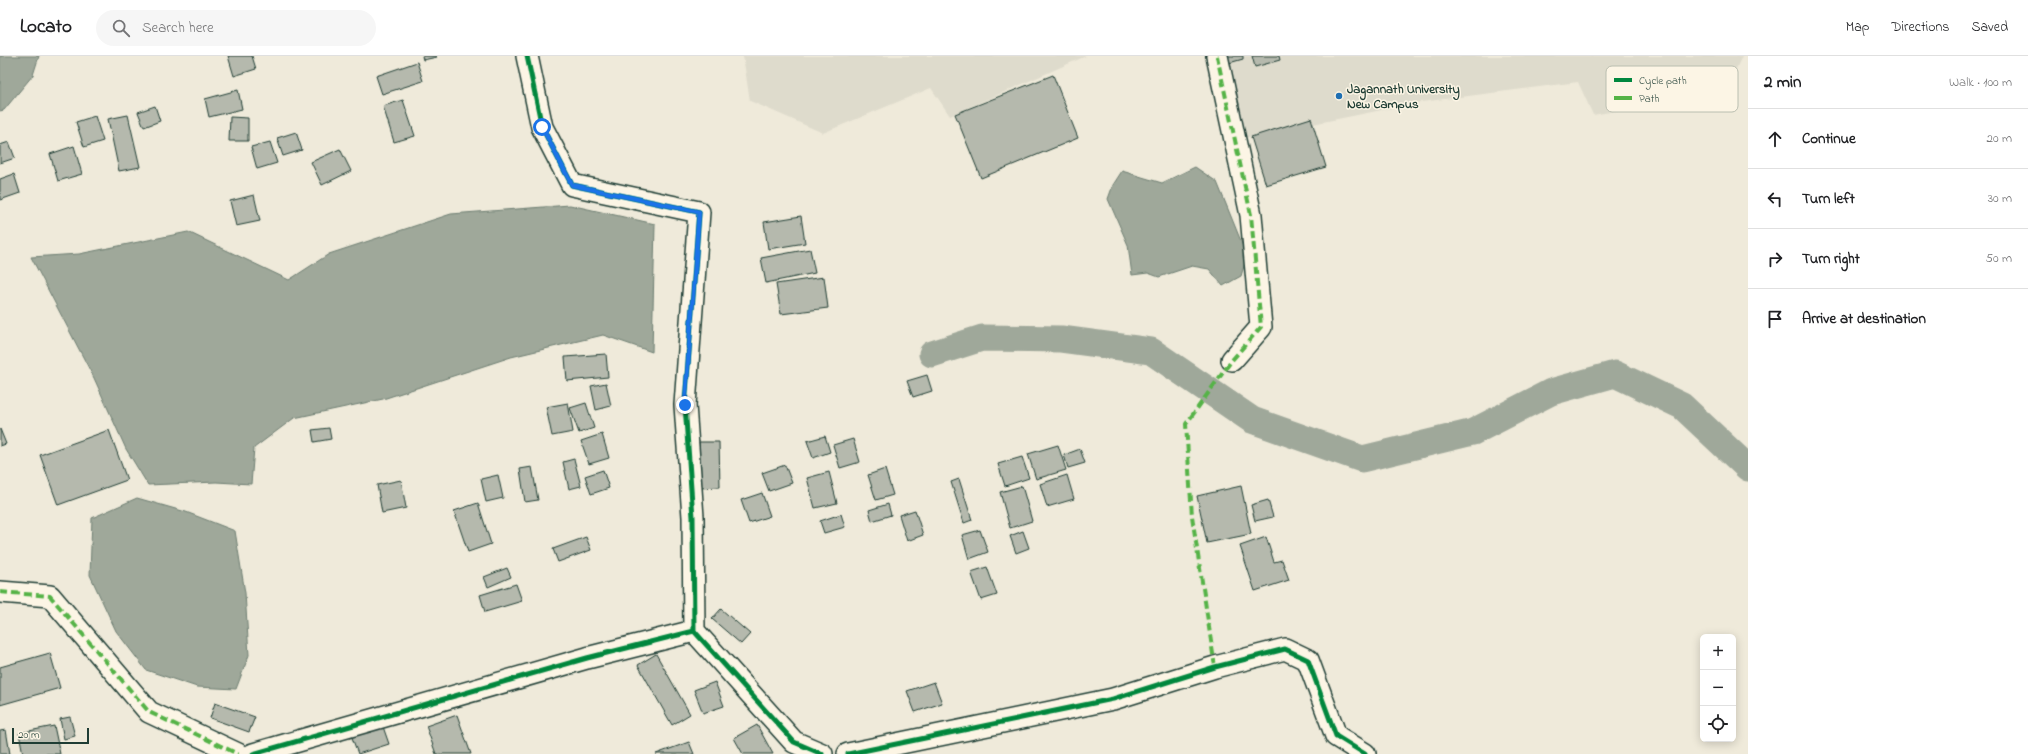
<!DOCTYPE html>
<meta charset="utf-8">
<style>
:root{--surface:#fff;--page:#f6f6f6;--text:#202124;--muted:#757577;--line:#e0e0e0}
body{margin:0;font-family:"Indie Flower",sans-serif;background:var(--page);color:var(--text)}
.controls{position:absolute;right:12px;bottom:12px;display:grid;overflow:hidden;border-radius:6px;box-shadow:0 2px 10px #0003}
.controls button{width:36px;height:36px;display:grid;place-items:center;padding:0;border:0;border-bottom:1px solid var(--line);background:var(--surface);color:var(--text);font:20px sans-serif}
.scale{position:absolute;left:12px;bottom:10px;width:77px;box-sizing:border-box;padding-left:4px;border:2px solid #1f3d34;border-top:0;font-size:11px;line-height:14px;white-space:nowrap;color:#1f3d34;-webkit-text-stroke:3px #fcf5e5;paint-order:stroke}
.stop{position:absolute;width:12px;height:12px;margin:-9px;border:3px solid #1a73e8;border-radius:50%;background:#fff}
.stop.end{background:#1a73e8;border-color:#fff;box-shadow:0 1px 4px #0008}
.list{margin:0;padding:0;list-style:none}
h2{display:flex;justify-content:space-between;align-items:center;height:52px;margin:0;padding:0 16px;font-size:17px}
h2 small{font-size:13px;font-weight:400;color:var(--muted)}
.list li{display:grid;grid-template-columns:26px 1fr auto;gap:12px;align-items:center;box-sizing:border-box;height:60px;padding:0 16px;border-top:1px solid var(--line)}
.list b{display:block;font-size:15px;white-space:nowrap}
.list em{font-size:13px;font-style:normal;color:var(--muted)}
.icon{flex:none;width:22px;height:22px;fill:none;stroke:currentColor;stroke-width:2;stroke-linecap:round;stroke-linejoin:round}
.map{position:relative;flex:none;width:1748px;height:698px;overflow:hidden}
header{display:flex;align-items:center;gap:24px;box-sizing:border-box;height:56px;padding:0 20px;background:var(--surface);border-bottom:1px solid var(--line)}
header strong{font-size:19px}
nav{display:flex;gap:22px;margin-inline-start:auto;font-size:14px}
.search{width:280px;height:36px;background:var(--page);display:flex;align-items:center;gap:10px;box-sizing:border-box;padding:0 14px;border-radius:22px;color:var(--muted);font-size:15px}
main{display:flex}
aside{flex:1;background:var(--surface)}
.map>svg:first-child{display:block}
</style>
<header>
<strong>Locato</strong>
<div class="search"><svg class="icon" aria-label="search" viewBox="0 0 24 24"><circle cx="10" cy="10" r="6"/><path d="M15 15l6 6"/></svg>Search here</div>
<nav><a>Map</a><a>Directions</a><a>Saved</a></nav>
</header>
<main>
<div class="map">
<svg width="1748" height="698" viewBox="0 0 1748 698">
<rect width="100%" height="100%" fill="#efeada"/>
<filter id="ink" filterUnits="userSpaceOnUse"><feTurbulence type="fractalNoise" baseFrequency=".025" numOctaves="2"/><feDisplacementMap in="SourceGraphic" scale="8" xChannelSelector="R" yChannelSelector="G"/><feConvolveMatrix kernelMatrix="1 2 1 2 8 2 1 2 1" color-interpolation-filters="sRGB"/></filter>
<g filter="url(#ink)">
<!-- built -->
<g fill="#dedbcc">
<path d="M743,0H1086L950,60L931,32L823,77L750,45Z"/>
<path d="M1204,0H1742L1726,35L1593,59L1578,26L1421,46L1224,86Z"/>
</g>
<!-- water -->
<g fill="#9fa89a" stroke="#6c7d71">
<path d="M0,0H39L33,19L4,54L0,55Z"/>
<path d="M1195,111L1217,126L1247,200L1241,220L1223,230L1209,213L1192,210L1159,221L1148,217L1132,219L1128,189L1108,143L1113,129L1122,115L1162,127Z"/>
<path d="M570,149L655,168L652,296L603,279L511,301L383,343L294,362L254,392L251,428L216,426L148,429L126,393L94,322L31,201L79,198L188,176L289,224L329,198L451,158Z"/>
<path d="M137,442L186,456L235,475L245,537L249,599L236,633L197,631L146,614L116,575L90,519L92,462Z"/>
</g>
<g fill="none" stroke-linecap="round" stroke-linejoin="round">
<!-- canal -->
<path stroke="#9fa89a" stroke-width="27" d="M932,298L982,282L1061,283L1151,295L1252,364L1362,403L1473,376L1551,336L1615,318L1682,350L1748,412"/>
</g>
<!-- building -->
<g fill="#b5b9ad" stroke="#1f3d34">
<path d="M228,0H252L256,13L234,20Z"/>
<path d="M422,0H436L437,1L423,4Z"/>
<path d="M1226,0H1243V3L1229,7Z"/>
<path d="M1252,0H1279L1280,4L1255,11Z"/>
<path d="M417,6L423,25L382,38L376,20Z"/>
<path d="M1053,19L1078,82L981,122L955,58Z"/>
<path d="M238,34L242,53L209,61L205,43Z"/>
<path d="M403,44L415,80L394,86L383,50Z"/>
<path d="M155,50L160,65L144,71L138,56Z"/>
<path d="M128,59L140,111L119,115L108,63Z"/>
<path d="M95,60L103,85L84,91L76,66Z"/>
<path d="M230,61L248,62V85H229Z"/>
<path d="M1311,62L1326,111L1266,129L1251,81Z"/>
<path d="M296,76L302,94L283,100L277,82Z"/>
<path d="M9,86L15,102L0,107V89Z"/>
<path d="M270,86L277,107L257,113L251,91Z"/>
<path d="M74,90L82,118L58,125L50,98Z"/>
<path d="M340,93L351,115L322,129L311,106Z"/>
<path d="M14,118L20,137L0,144V123Z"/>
<path d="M254,139L260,165L236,170L230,145Z"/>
<path d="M801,160L805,187L768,193L764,166Z"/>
<path d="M810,193L815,217L766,227L761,202Z"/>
<path d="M824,221L828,252L781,258L776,228Z"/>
<path d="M606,298L608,321L567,325L565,301Z"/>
<path d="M927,319L932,335L913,341L907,325Z"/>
<path d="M606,327L611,350L596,354L591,330Z"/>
<path d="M568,347L573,376L552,380L546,351Z"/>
<path d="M586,347L594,372L579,377L570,352Z"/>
<path d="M329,372L331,383L314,386L312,374Z"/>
<path d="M0,373L6,388L0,390Z"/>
<path d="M109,374L127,424L58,449L40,399Z"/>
<path d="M602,378L609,402L589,408L581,385Z"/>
<path d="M825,380L830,396L813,402L807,385Z"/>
<path d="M853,383L860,406L840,412L833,389Z"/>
<path d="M699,386H719L720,431L700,432Z"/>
<path d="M1058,389L1066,414L1036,423L1028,398Z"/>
<path d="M1080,393L1085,407L1068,412L1064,399Z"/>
<path d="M1022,401L1029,422L1005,430L998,408Z"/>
<path d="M574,403L581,430L569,433L563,406Z"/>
<path d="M785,409L792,427L769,435L762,417Z"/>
<path d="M532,411L538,444L525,446L520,413Z"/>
<path d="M885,413L893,439L876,444L868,419Z"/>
<path d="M603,414L609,432L591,438L585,420Z"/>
<path d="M829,416L837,447L815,452L807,422Z"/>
<path d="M498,419L503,442L486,446L481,423Z"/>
<path d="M1067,419L1074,443L1047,451L1040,428Z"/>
<path d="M959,423L972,464L964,467L951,426Z"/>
<path d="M401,424L406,452L382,457L377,429Z"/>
<path d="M1022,430L1032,465L1010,472L1000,436Z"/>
<path d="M1241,430L1251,478L1207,487L1197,440Z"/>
<path d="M762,437L770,460L749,467L741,444Z"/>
<path d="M1268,444L1273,461L1255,465L1251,449Z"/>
<path d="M478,447L491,488L468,496L454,455Z"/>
<path d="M888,448L891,459L872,465L869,454Z"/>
<path d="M915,454L923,479L907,485L899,459Z"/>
<path d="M841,458L845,471L824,477L820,465Z"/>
<path d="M980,474L988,496L969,503L962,479Z"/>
<path d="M1023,475L1029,492L1016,497L1010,480Z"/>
<path d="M586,481L591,494L558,506L553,493Z"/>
<path d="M1266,481L1274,506L1282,504L1289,524L1255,535L1240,490Z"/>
<path d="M987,511L997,539L981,544L971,516Z"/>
<path d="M507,512L511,521L488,531L484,521Z"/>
<path d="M516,528L522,545L485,556L480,539Z"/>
<path d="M721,553L750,578L741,588L712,563Z"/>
<path d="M50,597L60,632L0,649V611Z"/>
<path d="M656,598L690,658L672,669L638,609Z"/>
<path d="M715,626L724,650L703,657L694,634Z"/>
<path d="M934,626L942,647L915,656L907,635Z"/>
<path d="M215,647L255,661L249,676L210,662Z"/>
<path d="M457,659L471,698H436L426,670Z"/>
<path d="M70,661L75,680L64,683L60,663Z"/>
<path d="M381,665L389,688L358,698L350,676Z"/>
<path d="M757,669L773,698H743L734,682Z"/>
<path d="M54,670L60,698H23L19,677Z"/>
<path d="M6,674L10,698H0V675Z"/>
<path d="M689,686L694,698H656Z"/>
</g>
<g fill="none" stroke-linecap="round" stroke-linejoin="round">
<defs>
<g id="street">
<path d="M527,0L542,71L572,129L699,156L685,349L693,461L694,575L794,686L822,698"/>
<path d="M1217,0L1251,159L1261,271L1232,304"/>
<path d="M0,536L50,540L149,656L238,698"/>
<path d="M253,698L587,602L694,575"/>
<path d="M848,698L1113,643L1215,611L1285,593L1308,604L1336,680L1365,698"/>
</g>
</defs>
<!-- street casing -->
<use href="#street" stroke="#1f3d34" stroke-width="24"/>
<!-- street -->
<use href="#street" stroke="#fcf5e5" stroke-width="21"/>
<!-- quiet -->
<g stroke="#55b346" stroke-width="4" stroke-dasharray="8 4" stroke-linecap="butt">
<path d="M0,536L50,540L149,656L238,698"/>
<path d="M1215,611L1192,460L1186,368L1232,304L1261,271L1251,159L1217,0"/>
</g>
<defs>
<g id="cycleway">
<path d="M527,0L542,71L572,129L699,156L685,349L693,461L694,575L794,686L822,698"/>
<path d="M253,698L587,602L694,575"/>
<path d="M848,698L1113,643L1215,611L1285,593L1308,604L1336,680L1365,698"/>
</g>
</defs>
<!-- cycleway casing -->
<use href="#cycleway" stroke="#fcf5e5" stroke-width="8"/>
<!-- cycleway -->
<use href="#cycleway" stroke="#00873e" stroke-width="5"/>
</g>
</g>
<g fill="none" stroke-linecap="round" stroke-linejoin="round" filter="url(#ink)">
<!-- route -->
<path stroke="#1a73e8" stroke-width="5" d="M542,71L572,129L699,156L685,349"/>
</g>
<!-- markers -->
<circle fill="#1f6fb2" stroke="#fcf5e5" stroke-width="1.5" cx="1339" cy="40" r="4"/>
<g text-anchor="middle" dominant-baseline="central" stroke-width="3" stroke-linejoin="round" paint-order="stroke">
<!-- poi labels -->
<g font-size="13" font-weight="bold" fill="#1f3d34" stroke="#fcf5e5" text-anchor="start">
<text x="1347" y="33">Jagannath University<tspan x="1347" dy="15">New Campus</tspan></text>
</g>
</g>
<!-- legend -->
<rect x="1606" y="10" width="132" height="46" rx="6" fill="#fcf5e5" stroke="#babeb0" stroke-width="1"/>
<rect x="1614" y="22" width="18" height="4" fill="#00873e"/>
<rect x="1614" y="40" width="18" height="4" fill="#55b346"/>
<g font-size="11" fill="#1f3d34">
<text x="1639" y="28">Cycle path</text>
<text x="1639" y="46">Path</text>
</g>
</svg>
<div class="controls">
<button>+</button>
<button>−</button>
<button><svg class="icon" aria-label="locate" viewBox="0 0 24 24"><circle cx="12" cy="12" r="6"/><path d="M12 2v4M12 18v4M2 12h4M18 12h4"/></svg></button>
</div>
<div class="scale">20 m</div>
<div class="stop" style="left:542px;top:71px"></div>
<div class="stop end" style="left:685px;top:349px"></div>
</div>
<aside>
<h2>2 min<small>Walk · 100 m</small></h2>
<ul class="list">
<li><svg class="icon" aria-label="ahead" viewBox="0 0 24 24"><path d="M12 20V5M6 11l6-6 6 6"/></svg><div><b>Continue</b></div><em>20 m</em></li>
<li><svg class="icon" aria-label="left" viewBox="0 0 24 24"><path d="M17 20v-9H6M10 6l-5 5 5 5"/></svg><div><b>Turn left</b></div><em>30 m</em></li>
<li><svg class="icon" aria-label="right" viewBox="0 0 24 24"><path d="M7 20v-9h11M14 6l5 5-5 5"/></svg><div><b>Turn right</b></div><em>50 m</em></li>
<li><svg class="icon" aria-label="arrive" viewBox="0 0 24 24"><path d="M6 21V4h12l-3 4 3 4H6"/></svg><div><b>Arrive at destination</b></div></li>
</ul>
</aside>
</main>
